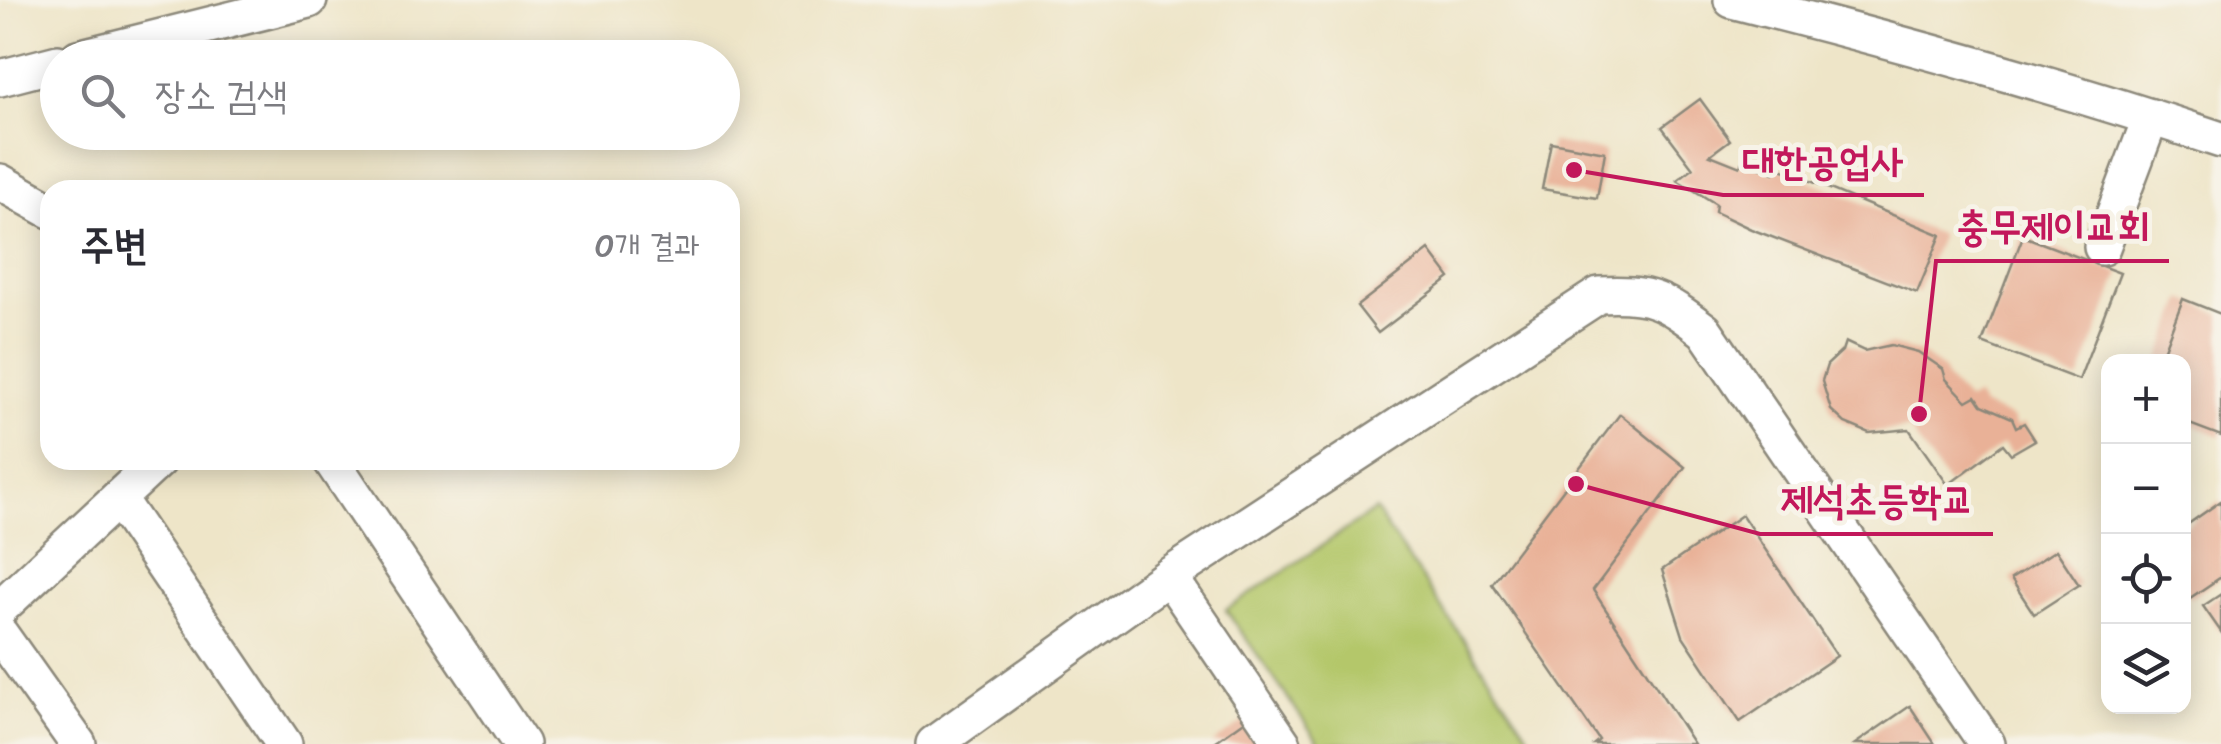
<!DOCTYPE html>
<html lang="ko">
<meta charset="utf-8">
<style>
:root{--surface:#fff;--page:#f2f2f3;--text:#2b2b33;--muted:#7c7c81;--line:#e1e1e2}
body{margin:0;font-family:Sriracha,"Poor Story",sans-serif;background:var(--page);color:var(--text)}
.controls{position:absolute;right:30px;bottom:30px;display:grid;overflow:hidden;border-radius:20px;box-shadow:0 5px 25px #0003}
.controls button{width:90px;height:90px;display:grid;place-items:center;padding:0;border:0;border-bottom:2px solid var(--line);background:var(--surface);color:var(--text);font:50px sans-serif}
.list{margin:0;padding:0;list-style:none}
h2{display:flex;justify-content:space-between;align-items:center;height:130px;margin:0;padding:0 40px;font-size:42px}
h2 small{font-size:32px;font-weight:400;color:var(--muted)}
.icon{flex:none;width:55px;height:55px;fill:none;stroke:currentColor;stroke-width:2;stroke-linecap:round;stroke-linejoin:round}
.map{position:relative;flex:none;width:2221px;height:744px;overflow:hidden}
.search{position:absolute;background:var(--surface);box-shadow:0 5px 25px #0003;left:40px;top:40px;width:700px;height:110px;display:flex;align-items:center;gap:25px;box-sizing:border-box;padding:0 35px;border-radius:55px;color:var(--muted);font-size:38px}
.panel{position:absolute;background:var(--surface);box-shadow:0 5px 25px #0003;left:40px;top:180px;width:700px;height:290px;border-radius:30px}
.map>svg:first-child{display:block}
</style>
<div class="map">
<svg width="2221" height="744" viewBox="0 0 2221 744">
<rect width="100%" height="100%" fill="#f7f3e8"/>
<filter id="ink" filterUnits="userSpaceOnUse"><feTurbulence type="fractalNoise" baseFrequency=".01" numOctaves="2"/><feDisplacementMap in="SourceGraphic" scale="20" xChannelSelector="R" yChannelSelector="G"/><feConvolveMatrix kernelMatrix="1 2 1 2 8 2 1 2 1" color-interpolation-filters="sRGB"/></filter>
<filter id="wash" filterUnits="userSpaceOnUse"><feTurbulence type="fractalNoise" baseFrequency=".0048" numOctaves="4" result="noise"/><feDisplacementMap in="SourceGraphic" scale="40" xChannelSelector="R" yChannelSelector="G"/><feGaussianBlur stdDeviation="2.25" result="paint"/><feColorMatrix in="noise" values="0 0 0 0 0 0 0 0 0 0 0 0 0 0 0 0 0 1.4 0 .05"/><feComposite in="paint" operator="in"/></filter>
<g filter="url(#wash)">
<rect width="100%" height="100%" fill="#eee5c8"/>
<!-- green -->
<path fill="#b4c76a" stroke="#70794a" stroke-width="2.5" d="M1375,510L1530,737L1520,744H1320L1226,610Z"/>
<g id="blocks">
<!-- building -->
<g fill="#e9b197">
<path d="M1700,99L1730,140L1710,155L1740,167L1743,160L1774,173L1777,167L1941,235L1917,293L1751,229L1715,212L1716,204L1677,180L1693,168L1662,127Z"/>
<path d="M1551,142L1605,152L1597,198L1542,189Z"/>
<path d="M2023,236L2120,273L2079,380L1982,343Z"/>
<path d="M1429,250L1450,278L1378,333L1357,306Z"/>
<path d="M2183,299L2221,314V436L2184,422V362H2159Z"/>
<path d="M1845,342L1864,351L1891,345L1918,352L1943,369L1946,379L1967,401L1976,396L1982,405L2012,418L2016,427L2024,423L2035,440L2011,454L2003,444L1948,485L1909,429L1869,433L1845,423L1831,410L1822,381L1827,365L1842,351Z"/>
<path d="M1620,414L1685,467L1593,590L1694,744H1594L1599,740L1492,584Z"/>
<path d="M2221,501V577L2190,598L2184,589V527Z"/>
<path d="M1742,515L1837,656L1740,722L1683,636L1662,570Z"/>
<path d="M2056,550L2079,585L2034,614L2011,579Z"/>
<path d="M2221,594V632L2203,606Z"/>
<path d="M1910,706L1935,744H1855Z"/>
<path d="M1250,717L1269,744H1212Z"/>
</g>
</g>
</g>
<g filter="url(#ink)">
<use href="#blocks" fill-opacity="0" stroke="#8c887a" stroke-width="2.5"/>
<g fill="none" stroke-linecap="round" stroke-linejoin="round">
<defs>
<g id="street">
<path d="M1732,0C1897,42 2060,86 2221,140"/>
<path d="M78,58L309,0"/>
<path d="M0,78L58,63"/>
<path d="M0,182L50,210"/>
<path d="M2102,247L2151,117"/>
<path d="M331,460L521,744"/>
<path d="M118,499L284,744"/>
<path d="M1169,576L1283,744"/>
<path d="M0,608L159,460"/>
<path d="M0,634L78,744"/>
<path d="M934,744L1169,576L1599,295C1651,292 1664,300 1705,331L1987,744"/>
</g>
</defs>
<!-- street casing -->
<use href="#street" stroke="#8c887a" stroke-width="40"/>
<!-- street -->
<use href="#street" stroke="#fff" stroke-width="35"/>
</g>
</g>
<!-- callouts -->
<path fill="none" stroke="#c2185b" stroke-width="4" d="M1574 170L1723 195H1924M1919 414L1936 261H2169M1576 484L1760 534H1993"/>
<g fill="#c2185b" stroke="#f7f3e8" stroke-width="4">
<circle cx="1574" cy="170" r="10"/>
<circle cx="1919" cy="414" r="10"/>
<circle cx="1576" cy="484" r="10"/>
</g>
<g font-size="40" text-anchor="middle" font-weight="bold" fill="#c2185b" stroke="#f7f3e8" stroke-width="10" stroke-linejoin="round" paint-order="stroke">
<text x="1823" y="174">대한공업사</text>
<text x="2053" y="240">충무제이교회</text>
<text x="1877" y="513">제석초등학교</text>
</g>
</svg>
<div class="controls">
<button>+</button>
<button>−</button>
<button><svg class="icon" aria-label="locate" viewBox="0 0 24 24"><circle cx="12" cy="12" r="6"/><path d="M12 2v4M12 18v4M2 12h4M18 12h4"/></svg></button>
<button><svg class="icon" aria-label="layers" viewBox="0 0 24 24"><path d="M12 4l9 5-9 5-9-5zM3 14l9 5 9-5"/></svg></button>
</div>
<div class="search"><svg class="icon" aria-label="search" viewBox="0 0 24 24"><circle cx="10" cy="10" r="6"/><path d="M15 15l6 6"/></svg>장소 검색</div>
<section class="panel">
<h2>주변<small>0개 결과</small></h2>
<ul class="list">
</ul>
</section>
</div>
